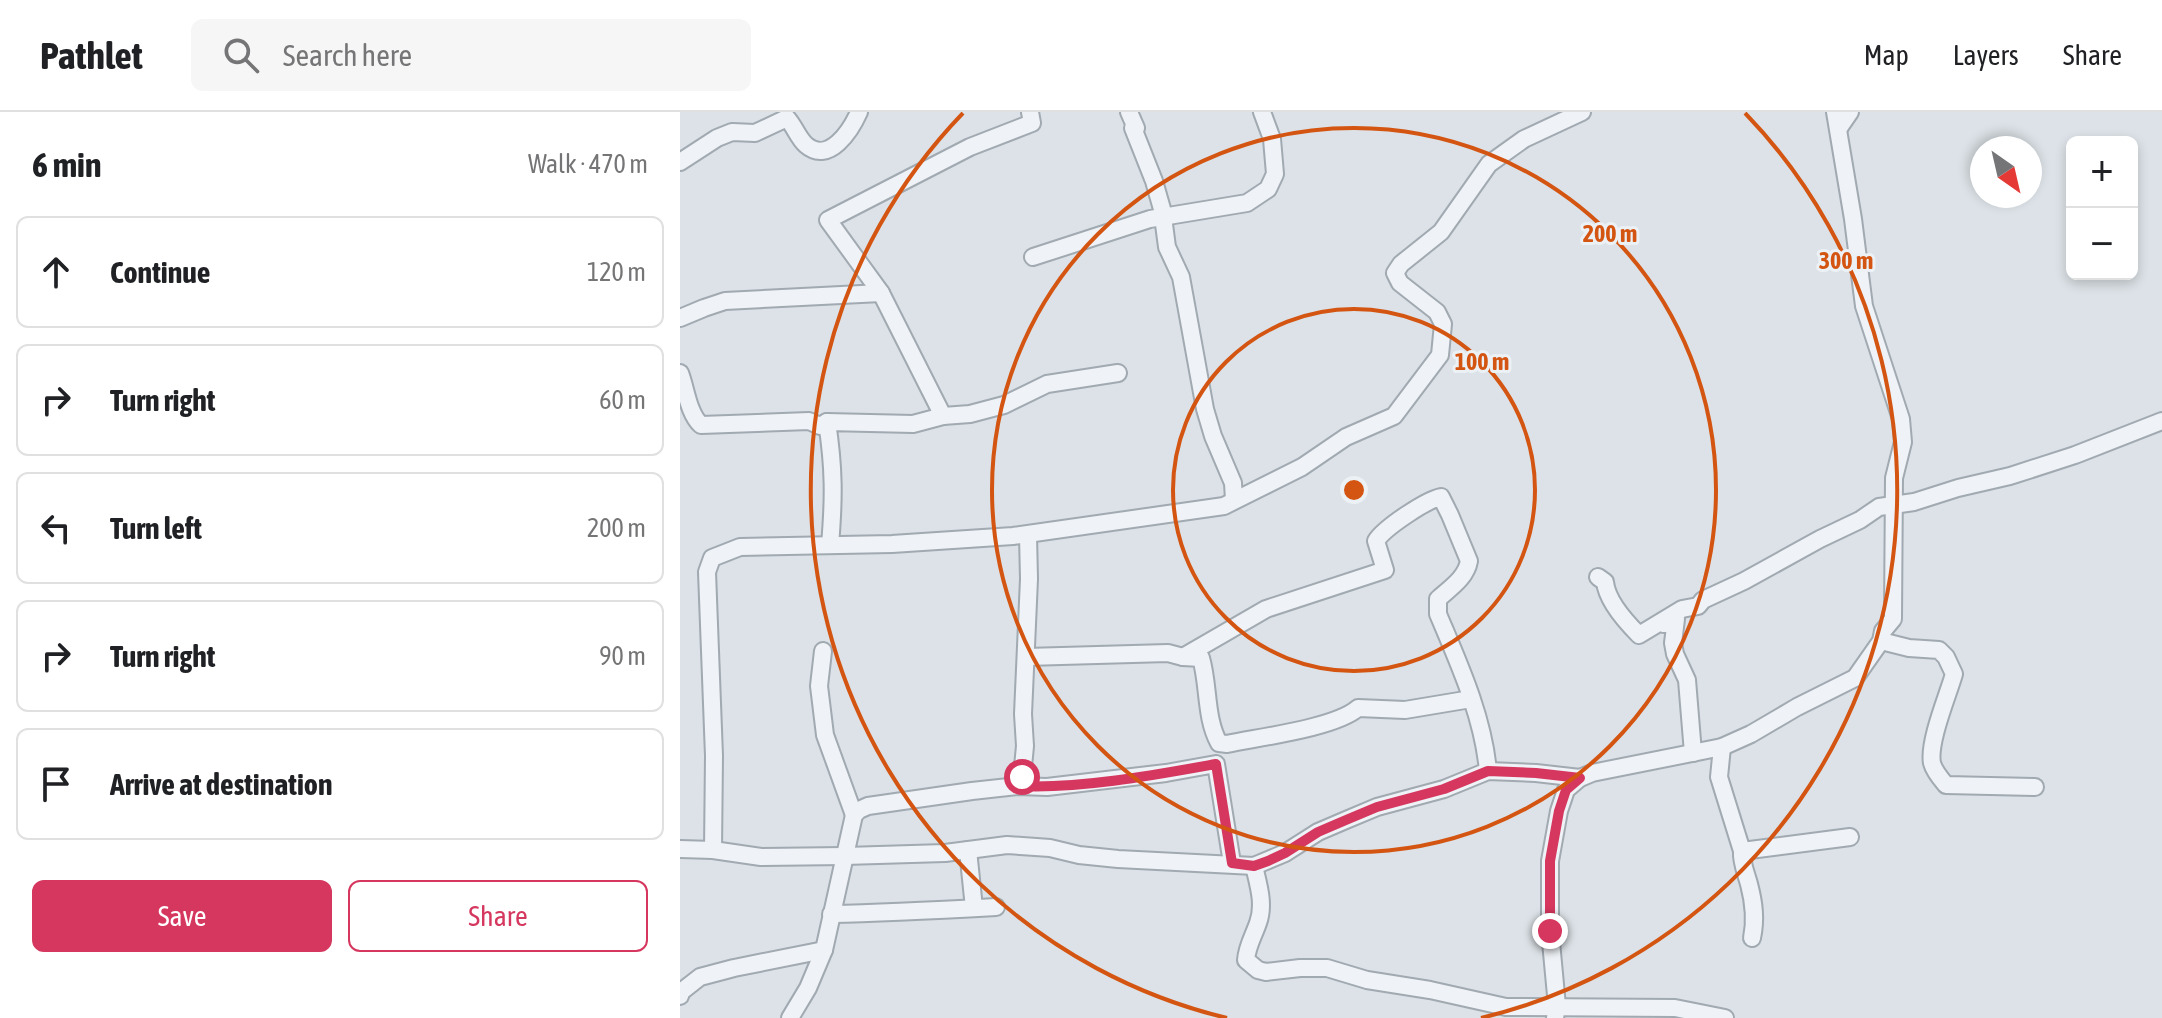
<!DOCTYPE html>
<meta charset="utf-8">
<style>
:root{--surface:#fff;--page:#f6f6f6;--text:#202124;--muted:#757577;--line:#e0e0e0;--accent:#d6375f}
body{margin:0;font-family:"Asap Condensed",sans-serif;background:var(--page);color:var(--text)}
.controls{position:absolute;right:24px;top:24px;display:grid;overflow:hidden;border-radius:12px;box-shadow:0 4px 12px #0003}
.controls button{width:72px;height:72px;display:grid;place-items:center;padding:0;border:0;border-bottom:2px solid var(--line);background:var(--surface);color:var(--text);font:40px sans-serif}
.compass{position:absolute;left:1290px;top:24px;width:72px;height:72px;border-radius:50%;background:var(--surface);box-shadow:0 4px 12px #0003;rotate:146deg}
.stop{position:absolute;width:24px;height:24px;margin:-18px;border:6px solid #d6375f;border-radius:50%;background:#fff}
.stop.end{background:#d6375f;border-color:#fff;box-shadow:0 2px 8px #0008}
.list{margin:0;padding:0;list-style:none}
h2{display:flex;justify-content:space-between;align-items:center;height:104px;margin:0;padding:0 32px;font-size:34px}
h2 small{font-size:26px;font-weight:400;color:var(--muted)}
.list li{display:grid;grid-template-columns:52px 1fr auto;gap:24px;align-items:center;box-sizing:border-box;height:112px;margin:0 16px 16px;padding:0 16px;border:2px solid var(--line);border-radius:12px}
.list b{display:block;font-size:30px;white-space:nowrap}
.list em{font-size:26px;font-style:normal;color:var(--muted)}
.actions{display:flex;gap:16px;padding:24px 32px}
.actions a{flex:1;padding:18px 0;border:2px solid var(--accent);border-radius:12px;text-align:center;font-size:28px;color:var(--accent)}
.actions .main{background:var(--accent);color:#fff}
.icon{flex:none;width:44px;height:44px;fill:none;stroke:currentColor;stroke-width:2;stroke-linecap:round;stroke-linejoin:round}
.map{position:relative;flex:none;width:1482px;height:906px;overflow:hidden}
header{display:flex;align-items:center;gap:48px;box-sizing:border-box;height:112px;padding:0 40px;background:var(--surface);border-bottom:2px solid var(--line)}
header strong{font-size:38px}
nav{display:flex;gap:44px;margin-inline-start:auto;font-size:28px}
.search{width:560px;height:72px;background:var(--page);display:flex;align-items:center;gap:20px;box-sizing:border-box;padding:0 28px;border-radius:12px;color:var(--muted);font-size:30px}
main{display:flex}
aside{flex:1;background:var(--surface)}
.map>svg:first-child{display:block}
</style>
<header>
<strong>Pathlet</strong>
<div class="search"><svg class="icon" aria-label="search" viewBox="0 0 24 24"><circle cx="10" cy="10" r="6"/><path d="M15 15l6 6"/></svg>Search here</div>
<nav><a>Map</a><a>Layers</a><a>Share</a></nav>
</header>
<main>
<aside>
<h2>6 min<small>Walk · 470 m</small></h2>
<ul class="list">
<li><svg class="icon" aria-label="ahead" viewBox="0 0 24 24"><path d="M12 20V5M6 11l6-6 6 6"/></svg><div><b>Continue</b></div><em>120 m</em></li>
<li><svg class="icon" aria-label="right" viewBox="0 0 24 24"><path d="M7 20v-9h11M14 6l5 5-5 5"/></svg><div><b>Turn right</b></div><em>60 m</em></li>
<li><svg class="icon" aria-label="left" viewBox="0 0 24 24"><path d="M17 20v-9H6M10 6l-5 5 5 5"/></svg><div><b>Turn left</b></div><em>200 m</em></li>
<li><svg class="icon" aria-label="right" viewBox="0 0 24 24"><path d="M7 20v-9h11M14 6l5 5-5 5"/></svg><div><b>Turn right</b></div><em>90 m</em></li>
<li><svg class="icon" aria-label="arrive" viewBox="0 0 24 24"><path d="M6 21V4h12l-3 4 3 4H6"/></svg><div><b>Arrive at destination</b></div></li>
</ul>
<div class="actions"><a class="main">Save</a><a>Share</a></div>
</aside>
<div class="map">
<svg width="1482" height="906" viewBox="0 0 1482 906">
<rect width="100%" height="100%" fill="#dce2e7"/>
<g fill="none" stroke-linecap="round" stroke-linejoin="round">
<defs>
<g id="minor">
<path d="M449,0L456,16H453L474,69L482,97L487,135L501,165L525,297L533,324L553,371L554,388"/>
<path d="M1159,16L1170,0"/>
<path d="M0,50L37,26L52,20L75,21L107,6C115,15 118,26 126,33C149,53 171,18 179,0"/>
<path d="M353,145L470,107L567,91L588,77L595,62L592,27L582,0"/>
<path d="M0,206L24,196L45,189L201,181"/>
<path d="M0,261C6,276 8,301 21,313L129,309L140,314L147,310"/>
<path d="M263,304L201,181L148,108L290,35L352,11L350,0"/>
<path d="M150,433C154,386 154,356 147,310L233,312L263,304L290,302L324,293L367,272L438,261"/>
<path d="M918,465L925,470C927,489 946,510 959,523L1002,497L1018,494L1023,488L1064,469L1140,427L1180,408L1199,395L1234,390L1278,376L1330,364L1395,343L1482,309"/>
<path d="M984,512L996,507L993,531L995,542L1007,568L1013,641"/>
<path d="M1201,529L1229,536L1259,538L1266,545L1274,562C1268,583 1248,630 1252,651C1254,659 1261,667 1266,673L1355,675"/>
<path d="M143,539L139,574L145,623L174,703"/>
<path d="M346,545L488,541L503,545L521,546C529,573 525,606 539,631L547,632C580,625 655,616 678,596L725,598L791,587"/>
<path d="M503,545L586,497L705,458L696,429C704,416 746,388 761,385L770,403L789,449C786,466 770,476 758,487V502C779,552 803,604 808,659"/>
<path d="M1042,635L1039,665L1062,739L1170,725"/>
<path d="M338,674L342,665L345,634L343,602L349,467L348,423"/>
<path d="M0,737L33,738L81,745L165,744L265,741L327,733L370,736L399,743L438,747L574,754L605,741L638,720L666,708L697,695L764,677L808,659L856,661L900,666"/>
<path d="M33,738L34,644L27,460L32,446L60,435L212,432L333,424L544,394L622,355L666,325L714,304L760,243L763,212L757,200L720,171L715,161L721,152L761,120L809,52L844,27L902,0"/>
<path d="M288,738L294,796"/>
<path d="M1062,739C1061,750 1066,761 1069,772C1074,791 1076,807 1072,826"/>
<path d="M574,754C578,772 585,792 578,811C574,823 567,834 566,848L578,858L586,860L620,856H647L687,868L750,878L826,895L995,896L1045,906"/>
<path d="M151,802C206,801 261,798 316,795"/>
<path d="M0,884L1,880L20,865L54,856L144,838"/>
<path d="M110,906L128,876L144,838L174,703L179,698L188,694L292,679L338,674L367,675L486,661L536,652L552,751"/>
<path d="M875,906L877,894L870,819V749L879,699L886,678L900,666L912,661L1042,635L1071,622L1117,595L1175,566L1201,529L1203,519L1213,507L1214,366L1223,330L1221,307L1184,194L1173,107L1155,0"/>
</g>
</defs>
<!-- minor casing -->
<use href="#minor" stroke="#a1a9b1" stroke-width="20"/>
<!-- minor -->
<use href="#minor" stroke="#eff2f6" stroke-width="16"/>
</g>
<g fill="none" stroke-linecap="round" stroke-linejoin="round">
<!-- route -->
<path stroke="#d6375f" stroke-width="10" d="M342,665L338,674C401,677 475,663 536,652L552,751L574,754L588,749L605,741L638,720L666,708L697,695L764,677L808,659L856,661L900,666L886,678L879,699L870,749V819"/>
</g>
<!-- distance rings -->
<g fill="none" stroke="#d45511" stroke-width="4">
<circle cx="674" cy="378" r="181"/>
<circle cx="674" cy="378" r="362"/>
<path d="M547 906A543 543 0 0 1 283 1M1065 1A543 543 0 0 1 801 906"/>
</g>
<circle cx="674" cy="378" r="12" fill="#d45511" stroke="#ecf1f5" stroke-width="4"/>
<g font-size="24" text-anchor="middle" font-weight="bold" fill="#d45511" stroke="#ecf1f5" stroke-width="6" stroke-linejoin="round" paint-order="stroke">
<text x="930" y="130">200 m</text>
<text x="1166" y="157">300 m</text>
<text x="802" y="258">100 m</text>
</g>
</svg>
<div class="controls">
<button>+</button>
<button>−</button>
</div>
<svg class="compass" viewBox="-18 -18 36 36"><path d="M0-13l5 13h-10z" fill="#e53935"/><path d="M0 13l5-13h-10z" fill="#757577"/></svg>
<div class="stop" style="left:342px;top:665px"></div>
<div class="stop end" style="left:870px;top:819px"></div>
</div>
</main>
